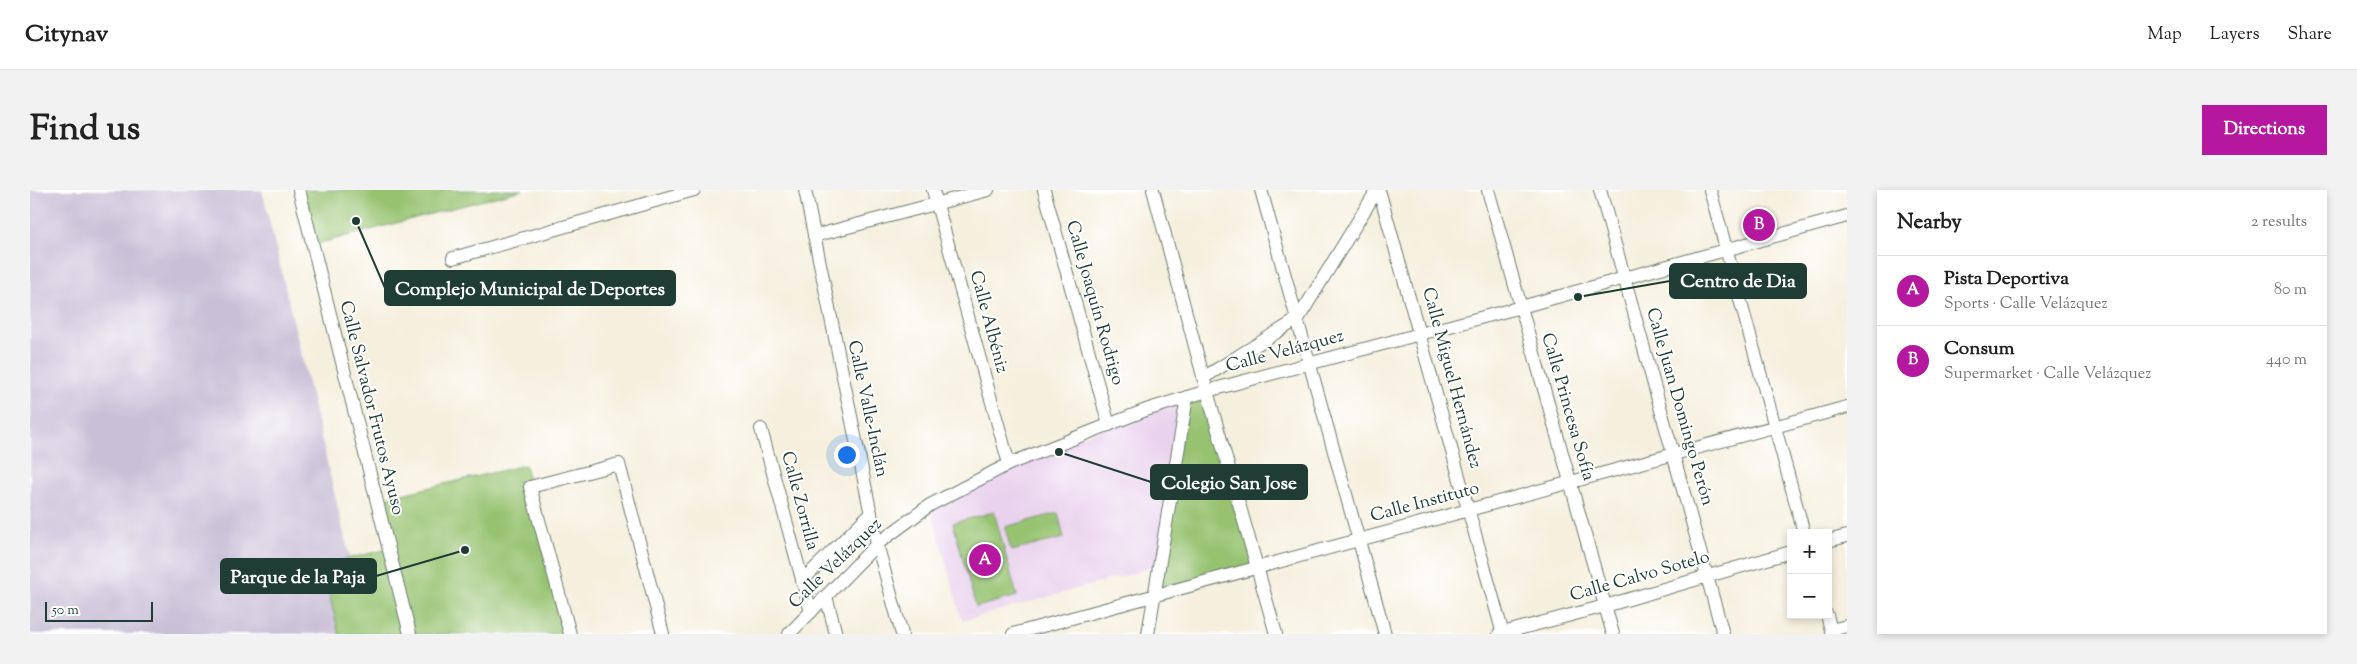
<!DOCTYPE html>
<meta charset="utf-8">
<style>
:root{--surface:#fff;--page:#f2f2f2;--text:#222;--muted:#767676;--line:#e0e0e0;--accent:#b5179e}
body{margin:0;font-family:"Sorts Mill Goudy",serif;background:var(--page);color:var(--text)}
.controls{position:absolute;right:15px;bottom:15px;display:grid;overflow:hidden;border-radius:0px;box-shadow:0 2px 8px #0003}
.controls button{width:45px;height:45px;display:grid;place-items:center;padding:0;border:0;border-bottom:1px solid var(--line);background:var(--surface);color:var(--text);font:25px sans-serif}
.scale{position:absolute;left:15px;bottom:12px;width:108px;box-sizing:border-box;padding-left:5px;border:2px solid #1f3d34;border-top:0;font-size:14px;line-height:18px;white-space:nowrap;color:#1f3d34;-webkit-text-stroke:4px #fff;paint-order:stroke}
.you{position:absolute;left:816px;top:264px;width:18px;height:18px;margin:-12px;border:4px solid #fff;border-radius:50%;background:#1a73e8;box-shadow:0 0 0 8px #1a73e833}
.badge{display:grid;place-items:center;width:32px;height:32px;border-radius:50%;background:var(--accent);color:#fff;font-size:16px;font-weight:700}
.pin{position:absolute;translate:-50% -50%;border:2px solid #fff;box-shadow:0 1px 5px #0006}
.list{margin:0;padding:0;list-style:none}
h2{display:flex;justify-content:space-between;align-items:center;height:65px;margin:0;padding:0 20px;font-size:21px}
h2 small{font-size:16px;font-weight:400;color:var(--muted)}
.list li{display:grid;grid-template-columns:32px 1fr auto;gap:15px;align-items:center;box-sizing:border-box;height:70px;padding:0 20px;border-top:1px solid var(--line)}
.list b{display:block;font-size:19px;white-space:nowrap}
.list p{margin:0;font-size:16px;white-space:nowrap;color:var(--muted)}
.list em{font-size:16px;font-style:normal;color:var(--muted)}
.map{position:relative;flex:none;width:1817px;height:444px;overflow:hidden;border-radius:0px}
header{display:flex;align-items:center;gap:30px;box-sizing:border-box;height:70px;padding:0 25px;background:var(--surface);border-bottom:1px solid var(--line)}
header strong{font-size:24px}
nav{display:flex;gap:28px;margin-inline-start:auto;font-size:18px}
.intro{display:flex;align-items:center;justify-content:space-between;box-sizing:border-box;height:120px;padding:0 30px}
h1{margin:0;font-size:35px}
.button{padding:12px 22px;border-radius:0px;background:var(--accent);color:#fff;font-size:18px;font-weight:700}
main{display:flex;gap:30px;padding:0 30px}
aside{flex:1;background:var(--surface);border-radius:0px;box-shadow:0 2px 8px #0003}
.map>svg:first-child{display:block}
</style>
<header>
<strong>Citynav</strong>
<nav><a>Map</a><a>Layers</a><a>Share</a></nav>
</header>
<div class="intro"><h1>Find us</h1><a class="button">Directions</a></div>
<main>
<div class="map">
<svg width="1817" height="444" viewBox="0 0 1817 444">
<rect width="100%" height="100%" fill="#fff"/>
<filter id="ink" filterUnits="userSpaceOnUse"><feTurbulence type="fractalNoise" baseFrequency=".02" numOctaves="2"/><feDisplacementMap in="SourceGraphic" scale="10" xChannelSelector="R" yChannelSelector="G"/><feConvolveMatrix kernelMatrix="1 2 1 2 8 2 1 2 1" color-interpolation-filters="sRGB"/></filter>
<filter id="wash" filterUnits="userSpaceOnUse"><feTurbulence type="fractalNoise" baseFrequency=".0096" numOctaves="4" result="noise"/><feDisplacementMap in="SourceGraphic" scale="20" xChannelSelector="R" yChannelSelector="G"/><feGaussianBlur stdDeviation="1.12" result="paint"/><feColorMatrix in="noise" values="0 0 0 0 0 0 0 0 0 0 0 0 0 0 0 0 0 1.4 0 .05"/><feComposite in="paint" operator="in"/></filter>
<g filter="url(#wash)">
<rect width="100%" height="100%" fill="#f5efdd"/>
<!-- built -->
<path fill="#e9d2ed" d="M1157,207L1129,376L932,431L900,315L979,274Z"/>
<!-- industrial -->
<path fill="#c9bfd7" d="M0,0H232L338,444H0Z"/>
<!-- green -->
<g fill="#97c371" stroke="#5b8052">
<path d="M269,0H492L283,55Z"/>
<path d="M1177,201L1227,378L1125,404L1157,207Z"/>
<path d="M495,275L540,444H309L292,375L358,359L346,310Z"/>
<path d="M964,322L987,406L946,417L923,333Z"/>
<path d="M1028,323L1034,348L981,361L975,337Z"/>
</g>
</g>
<g filter="url(#ink)">
<g fill="none" stroke-linecap="round" stroke-linejoin="round">
<defs>
<g id="street">
<path d="M269,0L380,444"/>
<path d="M775,0L847,354L872,444"/>
<path d="M903,0L979,274"/>
<path d="M1014,0L1079,235"/>
<path d="M1123,0L1177,201L1246,444"/>
<path d="M1231,0L1355,444"/>
<path d="M1349,0L1473,444"/>
<path d="M1458,0L1583,444"/>
<path d="M1570,0L1693,444"/>
<path d="M1680,0L1774,343"/>
<path d="M784,46L958,0"/>
<path d="M423,68L664,0"/>
<path d="M1173,188L1268,129L1347,0"/>
<path d="M731,239L781,422"/>
<path d="M1798,351L1817,346"/>
<path d="M772,391L841,323"/>
<path d="M796,406L806,444"/>
<path d="M1797,425L1802,444"/>
<path d="M1801,440L1817,436"/>
<path d="M540,444L500,297L589,274L633,444"/>
<path d="M759,444L847,354L900,315L979,274L1116,220L1177,201L1491,117L1817,26"/>
<path d="M983,444L1817,217"/>
<path d="M1118,444L1157,207"/>
<path d="M1469,444L1575,416L1761,362"/>
</g>
</defs>
<!-- street casing -->
<use href="#street" stroke="#6a7b6f" stroke-width="14"/>
<!-- street -->
<use href="#street" stroke="#fff" stroke-width="12"/>
</g>
</g>
<g text-anchor="middle" dominant-baseline="central" stroke-width="4" stroke-linejoin="round" paint-order="stroke">
<!-- street labels -->
<g font-size="18" fill="#1f3d34" stroke="#fff">
<text transform="translate(1064 113) rotate(74)">Calle Joaquín Rodrigo</text>
<text transform="translate(958 132) rotate(75)">Calle Albéniz</text>
<text transform="translate(1255 162) rotate(-15)">Calle Velázquez</text>
<text transform="translate(1421 188) rotate(75)">Calle Miguel Hernández</text>
<text transform="translate(1537 217) rotate(74)">Calle Princesa Sofía</text>
<text transform="translate(1649 217) rotate(74)">Calle Juan Domingo Perón</text>
<text transform="translate(341 218) rotate(76)">Calle Salvador Frutos Ayuso</text>
<text transform="translate(837 219) rotate(78)">Calle Valle-Inclán</text>
<text transform="translate(769 311) rotate(75)">Calle Zorrilla</text>
<text transform="translate(1395 313) rotate(-15)">Calle Instituto</text>
<text transform="translate(806 374) rotate(-44)">Calle Velázquez</text>
<text transform="translate(1610 387) rotate(-16)">Calle Calvo Sotelo</text>
</g>
</g>
<!-- callouts -->
<path fill="none" stroke="#1f3d34" stroke-width="2" d="M1548 107L1640 91M326 31L355 98M1029 262L1121 292M435 360L346 386"/>
<g fill="#1f3d34" stroke="#fff" stroke-width="2">
<circle cx="1548" cy="107" r="5"/>
<circle cx="326" cy="31" r="5"/>
<circle cx="1029" cy="262" r="5"/>
<circle cx="435" cy="360" r="5"/>
</g>
<g fill="#1f3d34" stroke="#1f3d34" stroke-width="2">
<rect x="1640" y="74" width="136" height="34" rx="5"/>
<rect x="355" y="81" width="290" height="34" rx="5"/>
<rect x="1121" y="275" width="156" height="34" rx="5"/>
<rect x="191" y="369" width="155" height="34" rx="5"/>
</g>
<g font-size="19" text-anchor="middle" font-weight="bold" fill="#fff">
<text x="1708" y="97">Centro de Dia</text>
<text x="500" y="105">Complejo Municipal de Deportes</text>
<text x="1199" y="299">Colegio San Jose</text>
<text x="268" y="393">Parque de la Paja</text>
</g>
</svg>
<div class="controls">
<button>+</button>
<button>−</button>
</div>
<div class="scale">50 m</div>
<div class="you"></div>
<div class="pin badge" style="left:955px;top:370px">A</div>
<div class="pin badge" style="left:1729px;top:35px">B</div>
</div>
<aside>
<h2>Nearby<small>2 results</small></h2>
<ul class="list">
<li><span class="badge">A</span><div><b>Pista Deportiva</b><p>Sports · Calle Velázquez</p></div><em>80 m</em></li>
<li><span class="badge">B</span><div><b>Consum</b><p>Supermarket · Calle Velázquez</p></div><em>440 m</em></li>
</ul>
</aside>
</main>
